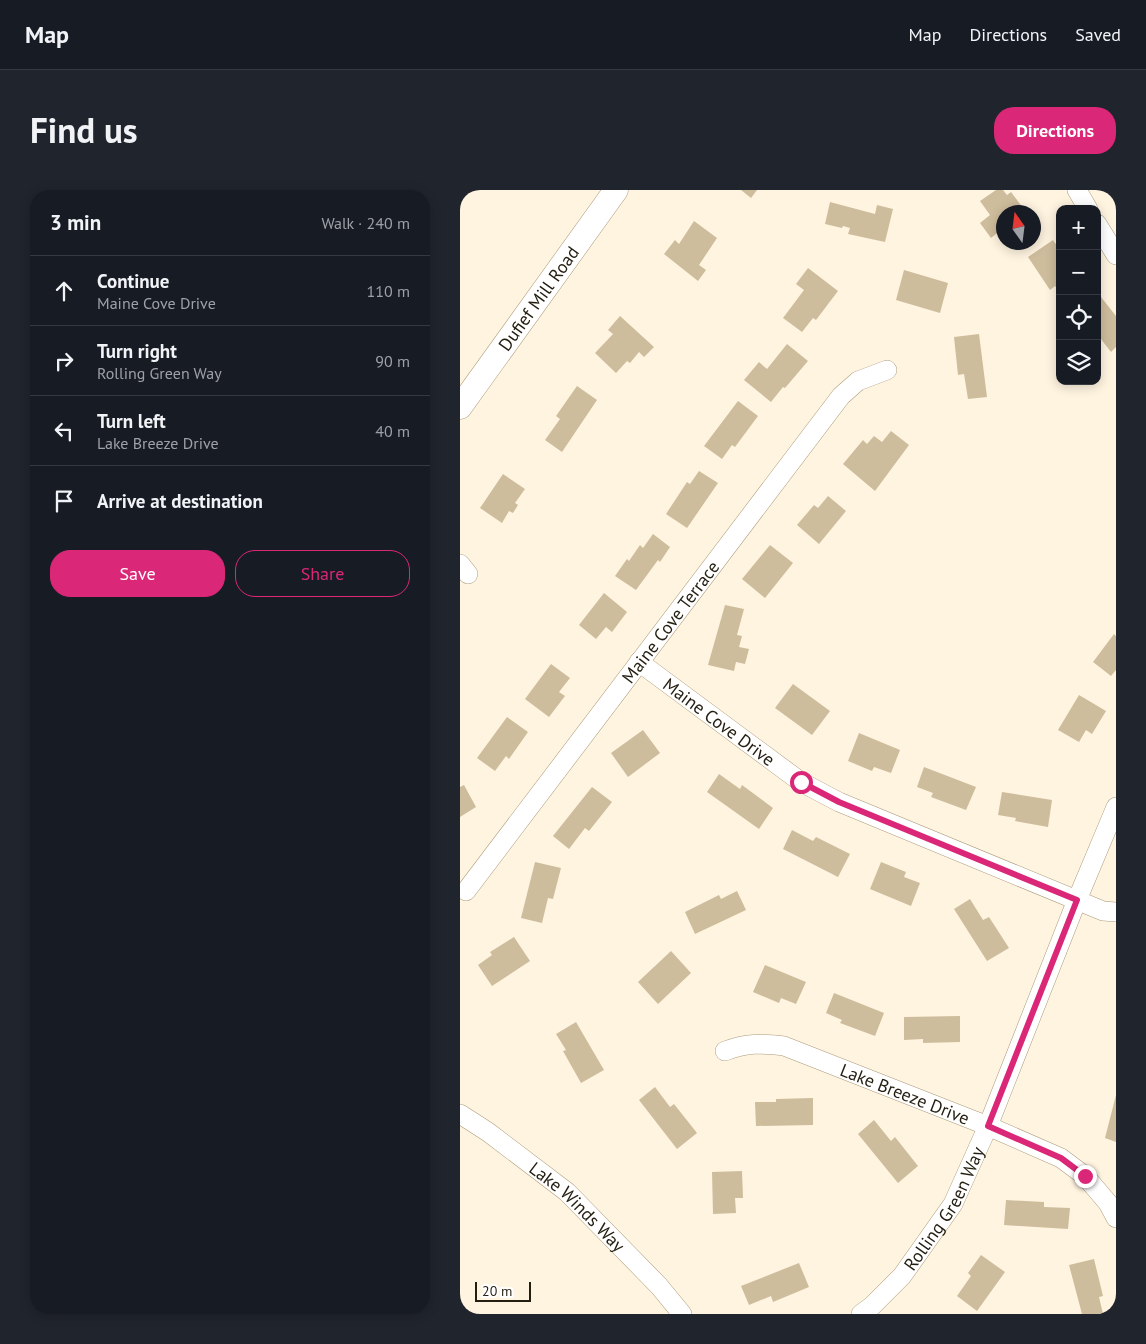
<!DOCTYPE html>
<meta charset="utf-8">
<style>
:root{--surface:#171b24;--page:#20242c;--text:#f1f3f6;--muted:#9ea1a6;--line:#363941;--accent:#db2777}
body{margin:0;font-family:"PT Sans",sans-serif;background:var(--page);color:var(--text)}
.controls{position:absolute;right:15px;top:15px;display:grid;overflow:hidden;border-radius:10px;box-shadow:0 2px 12px #0003}
.controls button{width:45px;height:45px;display:grid;place-items:center;padding:0;border:0;border-bottom:1px solid var(--line);background:var(--surface);color:var(--text);font:25px sans-serif}
.compass{position:absolute;left:536px;top:15px;width:45px;height:45px;border-radius:50%;background:var(--surface);box-shadow:0 2px 12px #0003;rotate:346deg}
.scale{position:absolute;left:15px;bottom:12px;width:56px;box-sizing:border-box;padding-left:5px;border:2px solid #241e11;border-top:0;font-size:14px;line-height:18px;white-space:nowrap;color:#241e11;-webkit-text-stroke:4px #fff;paint-order:stroke}
.stop{position:absolute;width:15px;height:15px;margin:-11px;border:4px solid #db2777;border-radius:50%;background:#fff}
.stop.end{background:#db2777;border-color:#fff;box-shadow:0 1px 5px #0008}
.list{margin:0;padding:0;list-style:none}
h2{display:flex;justify-content:space-between;align-items:center;height:65px;margin:0;padding:0 20px;font-size:21px}
h2 small{font-size:16px;font-weight:400;color:var(--muted)}
.list li{display:grid;grid-template-columns:32px 1fr auto;gap:15px;align-items:center;box-sizing:border-box;height:70px;padding:0 20px;border-top:1px solid var(--line)}
.list b{display:block;font-size:19px;white-space:nowrap}
.list p{margin:0;font-size:16px;white-space:nowrap;color:var(--muted)}
.list em{font-size:16px;font-style:normal;color:var(--muted)}
.actions{display:flex;gap:10px;padding:15px 20px}
.actions a{flex:1;padding:11px 0;border:1px solid var(--accent);border-radius:20px;text-align:center;font-size:18px;color:var(--accent)}
.actions .main{background:var(--accent);color:#fff}
.icon{flex:none;width:28px;height:28px;fill:none;stroke:currentColor;stroke-width:2;stroke-linecap:round;stroke-linejoin:round}
.map{position:relative;flex:none;width:656px;height:1124px;overflow:hidden;border-radius:20px}
header{display:flex;align-items:center;gap:30px;box-sizing:border-box;height:70px;padding:0 25px;background:var(--surface);border-bottom:1px solid var(--line)}
header strong{font-size:24px}
nav{display:flex;gap:28px;margin-inline-start:auto;font-size:18px}
.intro{display:flex;align-items:center;justify-content:space-between;box-sizing:border-box;height:120px;padding:0 30px}
h1{margin:0;font-size:35px}
.button{padding:12px 22px;border-radius:20px;background:var(--accent);color:#fff;font-size:18px;font-weight:700}
main{display:flex;gap:30px;padding:0 30px}
aside{flex:1;background:var(--surface);border-radius:20px;box-shadow:0 2px 12px #0003}
.map>svg:first-child{display:block}
</style>
<header>
<strong>Map</strong>
<nav><a>Map</a><a>Directions</a><a>Saved</a></nav>
</header>
<div class="intro"><h1>Find us</h1><a class="button">Directions</a></div>
<main>
<aside>
<h2>3 min<small>Walk · 240 m</small></h2>
<ul class="list">
<li><svg class="icon" aria-label="ahead" viewBox="0 0 24 24"><path d="M12 20V5M6 11l6-6 6 6"/></svg><div><b>Continue</b><p>Maine Cove Drive</p></div><em>110 m</em></li>
<li><svg class="icon" aria-label="right" viewBox="0 0 24 24"><path d="M7 20v-9h11M14 6l5 5-5 5"/></svg><div><b>Turn right</b><p>Rolling Green Way</p></div><em>90 m</em></li>
<li><svg class="icon" aria-label="left" viewBox="0 0 24 24"><path d="M17 20v-9H6M10 6l-5 5 5 5"/></svg><div><b>Turn left</b><p>Lake Breeze Drive</p></div><em>40 m</em></li>
<li><svg class="icon" aria-label="arrive" viewBox="0 0 24 24"><path d="M6 21V4h12l-3 4 3 4H6"/></svg><div><b>Arrive at destination</b></div></li>
</ul>
<div class="actions"><a class="main">Save</a><a>Share</a></div>
</aside>
<div class="map">
<svg width="656" height="1124" viewBox="0 0 656 1124">
<rect width="100%" height="100%" fill="#fff4e0"/>
<!-- building -->
<g fill="#cebd9c">
<path d="M281,0H297L291,8Z"/>
<path d="M536,0H543L547,5L551,2L566,22H544V43L541,40L531,48L520,33L530,25L520,11Z"/>
<path d="M370,12L415,24L417,15L433,19L425,52L388,44L390,38L383,36L382,38L365,34Z"/>
<path d="M234,31L257,48L239,75L246,80L238,91L204,64L215,50L219,54Z"/>
<path d="M593,50L600,60V103L595,96L590,100L568,67Z"/>
<path d="M348,78L378,101L356,130L353,128L342,142L323,128L344,100L336,94Z"/>
<path d="M444,80L488,93L480,123L436,110Z"/>
<path d="M637,102L656,126V157L651,162L637,144Z"/>
<path d="M160,126L194,157L184,167L179,162L170,173L167,171L156,183L135,163L153,144L148,140Z"/>
<path d="M519,144L527,207L508,209L504,184L498,185L494,147Z"/>
<path d="M327,154L348,171L325,198L323,197L311,212L284,190L299,172L307,179Z"/>
<path d="M117,196L137,210L102,262L85,250L100,229L96,226Z"/>
<path d="M278,211L298,226L275,257L272,255L262,269L244,256Z"/>
<path d="M431,241L449,255L415,301L383,274L403,250L407,254L414,246L422,252Z"/>
<path d="M239,281L258,293L227,338L206,324L227,292L230,294Z"/>
<path d="M43,284L65,299L55,313L58,315L53,323L49,321L42,333L20,318Z"/>
<path d="M368,306L386,321L359,354L337,335L354,315L358,318Z"/>
<path d="M193,344L210,357L200,372L198,370L176,400L155,386L167,369L169,371L180,355L183,358Z"/>
<path d="M310,355L333,373L305,408L282,389Z"/>
<path d="M144,403L167,422L152,442L146,437L136,449L119,435Z"/>
<path d="M265,415L284,419L277,445L282,446L279,457L289,459L285,474L276,472L274,481L248,475Z"/>
<path d="M654,444L656,446V480L651,486L633,472Z"/>
<path d="M91,474L110,488L99,502L105,506L89,527L65,509Z"/>
<path d="M333,494L370,521L352,545L315,518Z"/>
<path d="M619,505L646,521L632,544L626,540L619,552L598,540Z"/>
<path d="M47,527L68,542L49,569L46,566L35,581L17,568Z"/>
<path d="M183,540L200,563L168,587L151,563Z"/>
<path d="M399,543L440,560L431,583L414,577L412,581L388,571Z"/>
<path d="M464,577L516,597L506,620L471,607L473,603L457,597Z"/>
<path d="M259,584L280,599L282,595L313,618L299,639L247,602Z"/>
<path d="M4,595L16,617L0,627V597Z"/>
<path d="M132,597L152,612L129,641L125,638L109,659L93,646Z"/>
<path d="M542,602L592,610L588,637L555,631L556,628L538,625Z"/>
<path d="M332,640L353,651L356,647L390,664L378,687L323,659Z"/>
<path d="M75,672L101,678L93,709L88,708L82,733L61,728Z"/>
<path d="M421,672L446,682L444,687L460,693L451,716L410,699Z"/>
<path d="M277,701L286,720L235,744L225,722L259,705L261,709Z"/>
<path d="M510,709L523,730L529,727L549,758L527,771L494,719Z"/>
<path d="M54,747L70,771L32,796L18,775L32,765L30,762Z"/>
<path d="M211,761L231,783L198,814L178,792Z"/>
<path d="M305,775L346,792L336,814L321,808L319,813L293,802Z"/>
<path d="M374,803L424,823L415,846L380,833L382,830L366,823Z"/>
<path d="M500,826V852L463,853V849L444,850V827Z"/>
<path d="M116,832L144,880L121,893L103,861L106,860L96,844Z"/>
<path d="M195,897L210,917L214,914L237,943L217,959L179,910Z"/>
<path d="M656,905V952L645,948Z"/>
<path d="M353,908V935L296,936L295,912H316V909Z"/>
<path d="M414,930L431,951L435,947L458,976L438,993L398,944Z"/>
<path d="M282,981L283,1008H275L276,1023L253,1024L252,982Z"/>
<path d="M546,1010L584,1012V1017L610,1018L608,1039L544,1035Z"/>
<path d="M521,1065L545,1082L517,1121L497,1106L511,1086L508,1083Z"/>
<path d="M634,1069L643,1106L639,1107L643,1124H622L609,1075Z"/>
<path d="M339,1073L349,1097L313,1112L311,1106L289,1115L281,1096Z"/>
</g>
<g fill="none" stroke-linecap="round" stroke-linejoin="round">
<defs>
<g id="minor">
<path d="M617,0L628,19"/>
<path d="M637,34L656,65"/>
<path d="M0,374L8,384"/>
<path id="s1" d="M179,472L341,592L379,612L643,721L656,722"/>
<path id="s2" d="M6,701L381,206L398,191L427,180"/>
<path id="s3" d="M265,861C286,853 301,853 324,856L528,936L601,968L625,986L648,1013L656,1028"/>
<path id="s4" d="M0,924L28,942L107,1002L199,1096L222,1124"/>
<path id="s5" d="M401,1124L412,1116L442,1086L493,1014L528,936L617,710L656,617"/>
</g>
<g id="major">
<path id="s6" d="M0,217L156,0"/>
</g>
</defs>
<!-- minor casing -->
<use href="#minor" stroke="#ac9c7c" stroke-width="20"/>
<!-- major casing -->
<use href="#major" stroke="#ac9c7c" stroke-width="25"/>
<!-- minor -->
<use href="#minor" stroke="#fff" stroke-width="19"/>
<!-- major -->
<use href="#major" stroke="#fff" stroke-width="24"/>
</g>
<g fill="none" stroke-linecap="round" stroke-linejoin="round">
<!-- route -->
<path stroke="#db2777" stroke-width="6" d="M341,592L379,612L617,710L528,936L601,968L625,986"/>
</g>
<g text-anchor="middle" dominant-baseline="central" stroke-width="4" stroke-linejoin="round" paint-order="stroke">
<!-- street labels -->
<g font-size="18" fill="#241e11" stroke="#fff">
<text stroke="none"><textPath href="#s6" startOffset="134">Dufief Mill Road</textPath></text>
<text stroke="none"><textPath href="#s2" startOffset="338">Maine Cove Terrace</textPath></text>
<text stroke="none"><textPath href="#s1" startOffset="100">Maine Cove Drive</textPath></text>
<text stroke="none"><textPath href="#s3" startOffset="190">Lake Breeze Drive</textPath></text>
<text stroke="none"><textPath href="#s4" startOffset="150">Lake Winds Way</textPath></text>
<text stroke="none"><textPath href="#s5" startOffset="136">Rolling Green Way</textPath></text>
</g>
</g>
</svg>
<div class="controls">
<button>+</button>
<button>−</button>
<button><svg class="icon" aria-label="locate" viewBox="0 0 24 24"><circle cx="12" cy="12" r="6"/><path d="M12 2v4M12 18v4M2 12h4M18 12h4"/></svg></button>
<button><svg class="icon" aria-label="layers" viewBox="0 0 24 24"><path d="M12 4l9 5-9 5-9-5zM3 14l9 5 9-5"/></svg></button>
</div>
<svg class="compass" viewBox="-18 -18 36 36"><path d="M0-13l5 13h-10z" fill="#e53935"/><path d="M0 13l5-13h-10z" fill="#9ea1a6"/></svg>
<div class="scale">20 m</div>
<div class="stop" style="left:341px;top:592px"></div>
<div class="stop end" style="left:625px;top:986px"></div>
</div>
</main>
